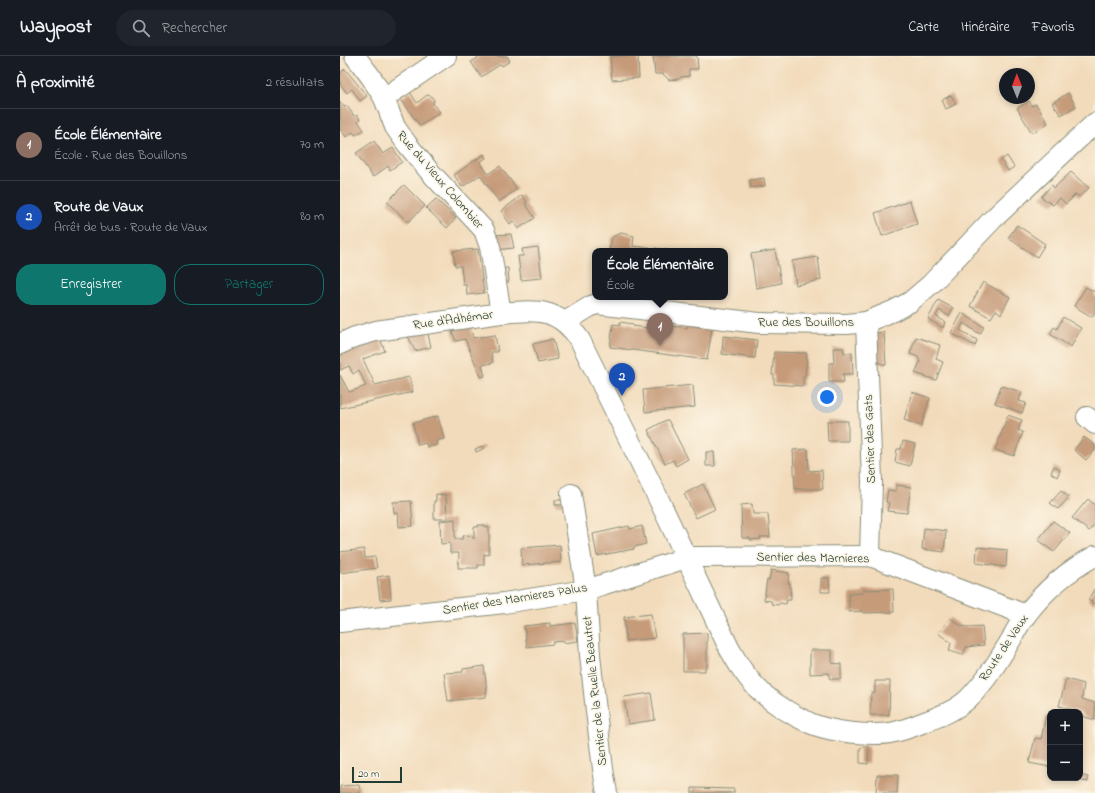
<!DOCTYPE html>
<html lang="fr">
<meta charset="utf-8">
<style>
:root{--surface:#171b24;--page:#20242c;--text:#f1f3f6;--muted:#9ea1a6;--line:#363941;--accent:#0f766e}
body{margin:0;font-family:"Indie Flower",sans-serif;background:var(--page);color:var(--text)}
.controls{position:absolute;right:12px;bottom:12px;display:grid;overflow:hidden;border-radius:8px;box-shadow:0 2px 6px #0003}
.controls button{width:36px;height:36px;display:grid;place-items:center;padding:0;border:0;border-bottom:1px solid var(--line);background:var(--surface);color:var(--text);font:20px sans-serif}
.compass{position:absolute;left:659px;top:12px;width:36px;height:36px;border-radius:50%;background:var(--surface);box-shadow:0 2px 6px #0003;rotate:359deg}
.scale{position:absolute;left:12px;bottom:10px;width:50px;box-sizing:border-box;padding-left:4px;border:2px solid #1f3d34;border-top:0;font-size:11px;line-height:14px;white-space:nowrap;color:#1f3d34;-webkit-text-stroke:3px #fcf5e5;paint-order:stroke}
.you{position:absolute;left:487px;top:341px;width:14px;height:14px;margin:-10px;border:3px solid #fff;border-radius:50%;background:#1a73e8;box-shadow:0 0 0 6px #1a73e833}
.badge{display:grid;place-items:center;width:26px;height:26px;border-radius:50%;background:var(--accent);color:#fff;font-size:13px;font-weight:700}
.pin{position:absolute;translate:-50% -33px;filter:drop-shadow(0 1px 2px #0008)}
.pin::after{content:'';position:absolute;top:21px;width:14px;height:12px;background:inherit;clip-path:polygon(0 0,100% 0,50% 100%)}
.popup{position:absolute;left:252px;top:192px;width:136px;height:52px;box-sizing:border-box;display:grid;place-content:center;border-radius:8px;background:var(--surface);filter:drop-shadow(0 1px 3px #0005);font-size:13px;white-space:nowrap;color:var(--muted)}
.popup b{font-size:15px;color:var(--text)}
.popup::after{content:'';position:absolute;left:50%;top:100%;margin-left:-8px;border:8px solid transparent;border-top-color:var(--surface)}
.list{margin:0;padding:0;list-style:none}
h2{display:flex;justify-content:space-between;align-items:center;height:52px;margin:0;padding:0 16px;font-size:17px}
h2 small{font-size:13px;font-weight:400;color:var(--muted)}
.list li{display:grid;grid-template-columns:26px 1fr auto;gap:12px;align-items:center;box-sizing:border-box;height:72px;padding:0 16px;border-top:1px solid var(--line)}
.list b{display:block;font-size:15px;white-space:nowrap}
.list p{margin:0;font-size:13px;white-space:nowrap;color:var(--muted)}
.list em{font-size:13px;font-style:normal;color:var(--muted)}
.actions{display:flex;gap:8px;padding:12px 16px}
.actions a{flex:1;padding:9px 0;border:1px solid var(--accent);border-radius:16px;text-align:center;font-size:14px;color:var(--accent)}
.actions .main{background:var(--accent);color:#fff}
.icon{flex:none;width:22px;height:22px;fill:none;stroke:currentColor;stroke-width:2;stroke-linecap:round;stroke-linejoin:round}
.map{position:relative;flex:none;width:755px;height:737px;overflow:hidden}
header{display:flex;align-items:center;gap:24px;box-sizing:border-box;height:56px;padding:0 20px;background:var(--surface);border-bottom:1px solid var(--line)}
header strong{font-size:19px}
nav{display:flex;gap:22px;margin-inline-start:auto;font-size:14px}
.search{width:280px;height:36px;background:var(--page);display:flex;align-items:center;gap:10px;box-sizing:border-box;padding:0 14px;border-radius:22px;color:var(--muted);font-size:15px}
main{display:flex}
aside{flex:1;background:var(--surface)}
.map>svg:first-child{display:block}
</style>
<header>
<strong>Waypost</strong>
<div class="search"><svg class="icon" aria-label="search" viewBox="0 0 24 24"><circle cx="10" cy="10" r="6"/><path d="M15 15l6 6"/></svg>Rechercher</div>
<nav><a>Carte</a><a>Itinéraire</a><a>Favoris</a></nav>
</header>
<main>
<aside>
<h2>À proximité<small>2 résultats</small></h2>
<ul class="list">
<li><span class="badge" style="background:#8d6e63">1</span><div><b>École Élémentaire</b><p>École · Rue des Bouillons</p></div><em>70 m</em></li>
<li><span class="badge" style="background:#1a4fb4">2</span><div><b>Route de Vaux</b><p>Arrêt de bus · Route de Vaux</p></div><em>80 m</em></li>
</ul>
<div class="actions"><a class="main">Enregistrer</a><a>Partager</a></div>
</aside>
<div class="map">
<svg width="755" height="737" viewBox="0 0 755 737">
<rect width="100%" height="100%" fill="#fcf5e5"/>
<filter id="ink" filterUnits="userSpaceOnUse"><feTurbulence type="fractalNoise" baseFrequency=".025" numOctaves="2"/><feDisplacementMap in="SourceGraphic" scale="8" xChannelSelector="R" yChannelSelector="G"/><feConvolveMatrix kernelMatrix="1 2 1 2 8 2 1 2 1" color-interpolation-filters="sRGB"/></filter>
<filter id="wash" filterUnits="userSpaceOnUse"><feTurbulence type="fractalNoise" baseFrequency=".012" numOctaves="4" result="noise"/><feDisplacementMap in="SourceGraphic" scale="16" xChannelSelector="R" yChannelSelector="G"/><feGaussianBlur stdDeviation="0.9" result="paint"/><feColorMatrix in="noise" values="0 0 0 0 0 0 0 0 0 0 0 0 0 0 0 0 0 1.4 0 .05"/><feComposite in="paint" operator="in"/></filter>
<g filter="url(#wash)">
<rect width="100%" height="100%" fill="#f2dbbb"/>
<g id="blocks">
<!-- building -->
<g fill="#c69b7a">
<path d="M137,0H167L170,5L162,10L161,8L141,21L131,6L138,2Z"/>
<path d="M279,0H298L299,22L272,24L270,1Z"/>
<path d="M313,0H357L358,13H349V20L341,21L339,23L329,24L323,18H315Z"/>
<path d="M5,13L27,40L20,45L12,33L7,37L0,28V17Z"/>
<path d="M70,36L77,47L87,39L91,40L94,44L93,48L100,56L80,70L61,43Z"/>
<path d="M728,37L736,50L721,59L712,47Z"/>
<path d="M611,39L616,48L606,53L602,44Z"/>
<path d="M689,45L692,50L696,48L708,67L692,77L677,52Z"/>
<path d="M0,46L4,51L7,50L15,61L17,59L20,63L18,65L24,74L15,79L13,76L6,81L0,73Z"/>
<path d="M34,85L43,98L53,92L62,106L50,114L48,110L33,121L16,97Z"/>
<path d="M144,98L146,102L140,106L148,118L160,110L177,133L159,146L140,119L122,131L114,119Z"/>
<path d="M667,100L674,111L668,115L661,104Z"/>
<path d="M731,116L749,132L739,141L736,138L726,148L720,142L713,149L701,141L712,129L714,132Z"/>
<path d="M424,122L425,130L411,132L410,124Z"/>
<path d="M64,129L85,150L68,166L47,146Z"/>
<path d="M182,139L187,146L185,147L195,162L178,173L173,165L170,168L161,155Z"/>
<path d="M96,143L116,162L107,172L86,152Z"/>
<path d="M570,145L577,168L542,180L535,157Z"/>
<path d="M677,169L705,188L697,201L668,182Z"/>
<path d="M281,177L294,180L293,190L311,192V195H269L272,182L274,180Z"/>
<path d="M171,178L174,192L155,194L154,179Z"/>
<path d="M198,191L202,222L181,224L178,200H183L182,193Z"/>
<path d="M315,192L328,194V195H315Z"/>
<path d="M138,193L144,237L127,239L126,229H123L121,210H115L113,195Z"/>
<path d="M435,194L441,227L416,232L411,198Z"/>
<path d="M478,201L481,224L456,229L452,205Z"/>
<path d="M168,212L169,226L160,227L158,213Z"/>
<path d="M643,226L670,241L661,258L656,254L651,262L630,250Z"/>
<path d="M746,231L755,236V256L752,261L734,250Z"/>
<path d="M598,244L613,252L609,260L599,254L596,260L605,266L603,272L588,263Z"/>
<path d="M622,257L644,271L640,278L623,267L620,274L637,284L635,290L611,277Z"/>
<path d="M723,261L741,272L731,291L710,278L714,271L717,273Z"/>
<path d="M280,266L293,268V270L307,272L308,267L317,268L316,270H321L322,269L347,272L348,269L372,273L367,304L270,291L273,268L280,269Z"/>
<path d="M130,269L133,282L155,279L158,296H151L153,307L142,309L145,320L141,321L125,283L116,285L110,271Z"/>
<path d="M87,274L91,291L75,295L67,278Z"/>
<path d="M544,276L546,309L533,305L529,278Z"/>
<path d="M39,280L45,295L23,303L35,329L69,321L73,336L0,352V319L9,336L26,330L19,314L13,318L9,310L0,314V295Z"/>
<path d="M383,280L417,284L415,302L382,298Z"/>
<path d="M576,281L600,289L596,303L603,306L596,324L575,317L580,306L578,301L570,298Z"/>
<path d="M213,283L218,303L198,307L193,288Z"/>
<path d="M493,292H503L504,297H512L513,318H503L504,326H489V307H494Z"/>
<path d="M434,296L467,297L465,320H463V330L434,328V319H432Z"/>
<path d="M353,329L355,351L305,356L303,334Z"/>
<path d="M661,330H662L682,336L679,345L686,347L682,357L655,347Z"/>
<path d="M572,336L590,342L581,370L564,364Z"/>
<path d="M668,359L682,364L678,374L683,376L674,400L655,394Z"/>
<path d="M98,360L104,383L96,385L97,389L87,391L86,387L78,389L73,367Z"/>
<path d="M326,364H328L348,403L336,410L333,404L325,408L308,374Z"/>
<path d="M487,365H508V385H488Z"/>
<path d="M744,381L755,389V394L746,404L734,394Z"/>
<path d="M563,385L575,388L570,410L555,406L557,393H561Z"/>
<path d="M143,390L145,392L136,396L135,393Z"/>
<path d="M468,393L469,415L482,414L483,433H455L453,394Z"/>
<path d="M366,396H374L375,410H366Z"/>
<path d="M714,410L720,414L717,421L711,417Z"/>
<path d="M363,428L375,453L356,462L344,438Z"/>
<path d="M556,429L571,431L567,457L547,455L549,447L546,446L548,434L556,435Z"/>
<path d="M721,435L729,441L718,453L710,447Z"/>
<path d="M96,438L106,439L107,463H94V445H96Z"/>
<path d="M748,443L755,449V468L749,475L732,462Z"/>
<rect x="215" y="444" width="9" height="5"/>
<path d="M71,445L73,470L59,471L58,457H54L53,446Z"/>
<path d="M412,448L413,458H428L430,481H420L421,483L410,484V482H402L401,449Z"/>
<path d="M115,463V483H122L123,480L128,479L132,481L134,483V471H138V469H145V471H149V499L144,498V509H138V512H118L119,497H110V487L101,488L100,465Z"/>
<path d="M713,465L730,477L714,496L698,484Z"/>
<path d="M289,470L290,473L302,470L306,488L294,491V493L257,500L253,478Z"/>
<path d="M584,472L606,475L604,496L582,493Z"/>
<path d="M220,489L221,506L182,509L181,492Z"/>
<path d="M637,491L667,494L666,511L636,507Z"/>
<path d="M24,493L25,502L35,501L37,512L0,517V496Z"/>
<path d="M431,514L449,517L448,527H450L451,544H447L446,548L440,547L438,549L432,548L431,545L424,544L427,523L429,524Z"/>
<path d="M49,519L51,543L40,544L37,521Z"/>
<path d="M481,522H489L490,536H481Z"/>
<path d="M553,533L554,556L523,557V555L509,556V538L523,537V534Z"/>
<path d="M754,533H755V548L748,544Z"/>
<path d="M311,558L315,582L286,585L284,561Z"/>
<path d="M610,562L621,570L628,571L642,570L644,589L626,591L623,599L609,595L611,587L598,577Z"/>
<path d="M210,567V570L235,567L238,585L224,587V585L213,586V588L187,591L184,570Z"/>
<path d="M367,577V611L365,612V615H343V578Z"/>
<path d="M470,594H492V607L501,608V623H491L489,622V617L470,618Z"/>
<path d="M144,610L147,636H146V641L108,645L104,617L123,616V613Z"/>
<path d="M726,623L744,628L742,643L755,647V664L745,661L741,656L719,650Z"/>
<path d="M535,625H550L549,659H530L531,637H535Z"/>
<path d="M311,637L315,664L288,668L284,641Z"/>
<path d="M706,660L710,661V711L689,707L695,682L701,683Z"/>
<path d="M529,690L528,708L520,707V692Z"/>
<path d="M537,719H558L557,737H536Z"/>
<path d="M740,719L748,721V726L730,723L740,722Z"/>
<path d="M19,729L20,737H0V730Z"/>
<path d="M352,732L394,733V737H352Z"/>
</g>
</g>
</g>
<g filter="url(#ink)">
<use href="#blocks" fill-opacity="0" stroke="#888c78" stroke-width="1"/>
<g fill="none" stroke-linecap="round" stroke-linejoin="round">
<defs>
<g id="minor">
<path d="M15,0L31,21L44,42L55,71L67,88L90,116L144,174L150,191L161,257"/>
<path d="M44,42L106,0"/>
<path d="M225,266L251,250L257,248L419,267L507,268L526,266L553,255L570,246L591,228L653,163L755,67"/>
<path d="M526,266L532,425L530,500"/>
<path d="M0,288L15,281L36,275L161,257C197,254 218,251 240,284L319,444L389,592C397,606 405,620 417,632C431,646 453,660 472,668C492,676 530,680 550,677C561,675 572,671 582,667C598,661 615,655 628,643C646,625 659,604 672,582C676,574 680,566 686,559C704,535 729,514 755,500"/>
<path d="M747,361L755,368"/>
<path d="M231,438L246,534L250,599L256,655L263,713L267,737"/>
<path d="M0,566L164,547L246,534L346,502L355,501L530,500L686,559"/>
</g>
</defs>
<!-- minor casing -->
<use href="#minor" stroke="#888c78" stroke-width="22"/>
<!-- minor -->
<use href="#minor" stroke="#fff" stroke-width="20"/>
</g>
</g>
<g text-anchor="middle" dominant-baseline="central" stroke-width="3" stroke-linejoin="round" paint-order="stroke">
<!-- street labels -->
<g font-size="13" fill="#1f3d34" stroke="#fcf5e5">
<text transform="translate(100 124) rotate(49)">Rue du Vieux Colombier</text>
<text transform="translate(113 264) rotate(-8)">Rue d'Adhémar</text>
<text x="466" y="266">Rue des Bouillons</text>
<text transform="translate(530 383) rotate(-92)">Sentier des Gats</text>
<text transform="translate(473 502) rotate(1)">Sentier des Marnieres</text>
<text transform="translate(175 543) rotate(-9)">Sentier des Marnieres Palus</text>
<text transform="translate(664 592) rotate(-56)">Route de Vaux</text>
<text transform="translate(255 635) rotate(-96)">Sentier de la Ruelle Beautret</text>
</g>
</g>
</svg>
<div class="controls">
<button>+</button>
<button>−</button>
</div>
<svg class="compass" viewBox="-18 -18 36 36"><path d="M0-13l5 13h-10z" fill="#e53935"/><path d="M0 13l5-13h-10z" fill="#9ea1a6"/></svg>
<div class="scale">20 m</div>
<div class="you"></div>
<div class="pin badge" style="left:320px;top:290px;background:#8d6e63">1</div>
<div class="popup"><b>École Élémentaire</b>École</div>
<div class="pin badge" style="left:282px;top:340px;background:#1a4fb4">2</div>
</div>
</main>
